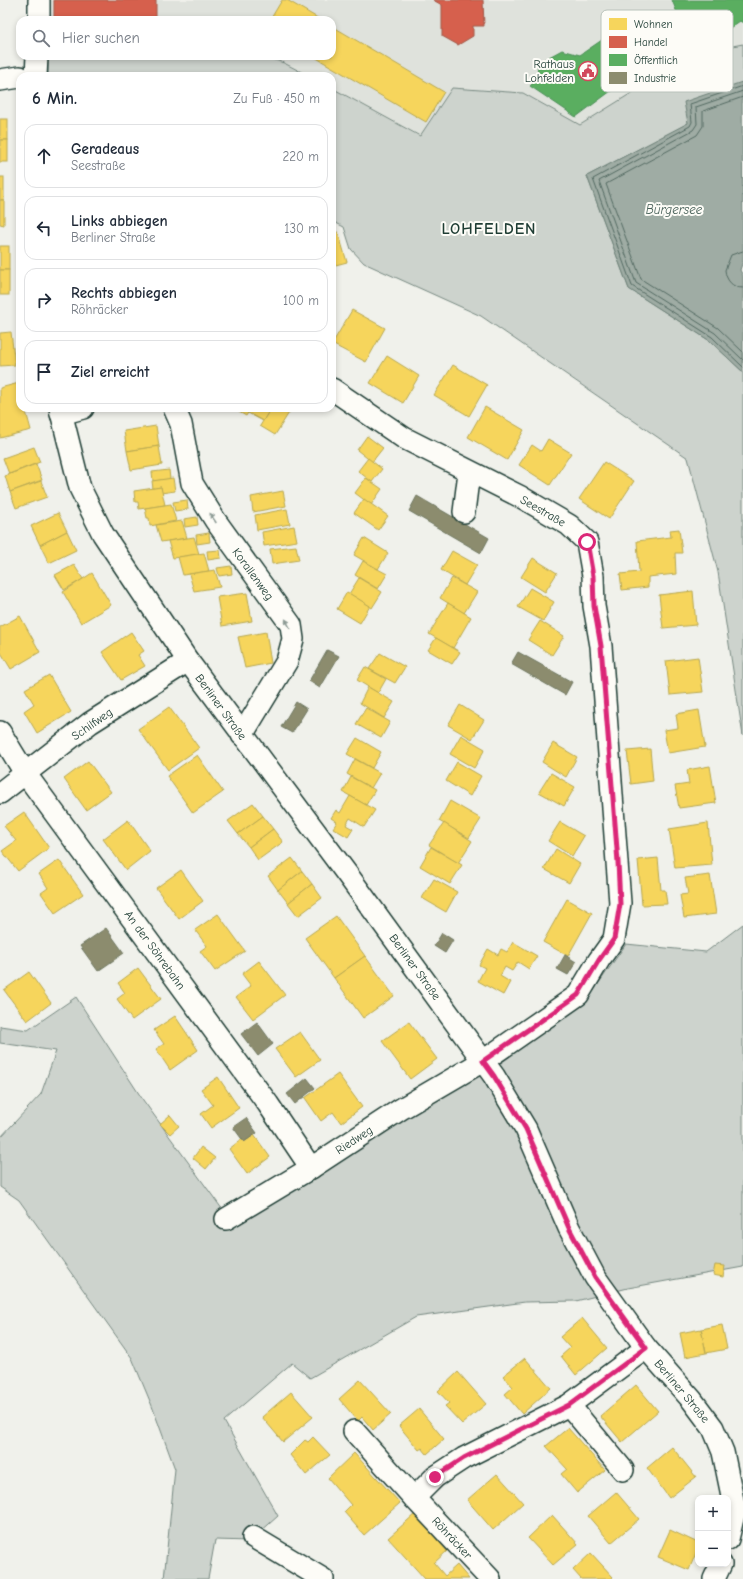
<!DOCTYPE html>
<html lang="de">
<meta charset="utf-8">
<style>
:root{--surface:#fff;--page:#f6f6f7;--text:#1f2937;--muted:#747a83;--line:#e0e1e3}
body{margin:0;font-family:"Comic Neue",sans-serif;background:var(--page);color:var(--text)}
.controls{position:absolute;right:12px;bottom:12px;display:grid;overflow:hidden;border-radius:8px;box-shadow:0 2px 6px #0003}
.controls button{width:36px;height:36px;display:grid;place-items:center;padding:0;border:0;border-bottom:1px solid var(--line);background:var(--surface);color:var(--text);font:20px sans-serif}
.stop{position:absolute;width:12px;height:12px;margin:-9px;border:3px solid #db2777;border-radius:50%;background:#fff}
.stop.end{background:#db2777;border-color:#fff;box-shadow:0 1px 4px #0008}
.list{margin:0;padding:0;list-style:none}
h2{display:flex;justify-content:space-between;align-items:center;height:52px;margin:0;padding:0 16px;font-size:17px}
h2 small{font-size:13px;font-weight:400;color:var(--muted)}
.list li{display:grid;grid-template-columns:26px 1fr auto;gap:12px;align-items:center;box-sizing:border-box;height:64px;margin:0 8px 8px;padding:0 8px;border:1px solid var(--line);border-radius:12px}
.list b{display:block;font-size:15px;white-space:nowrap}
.list p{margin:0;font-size:13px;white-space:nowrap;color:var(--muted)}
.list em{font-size:13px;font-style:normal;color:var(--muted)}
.icon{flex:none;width:22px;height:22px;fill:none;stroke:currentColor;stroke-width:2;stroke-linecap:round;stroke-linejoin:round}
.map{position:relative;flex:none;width:743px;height:1579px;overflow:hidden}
.search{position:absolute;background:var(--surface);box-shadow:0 2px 6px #0003;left:16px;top:16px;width:320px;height:44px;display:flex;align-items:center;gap:10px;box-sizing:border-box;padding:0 14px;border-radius:12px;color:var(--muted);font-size:15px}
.panel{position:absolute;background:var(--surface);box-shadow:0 2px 6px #0003;left:16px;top:72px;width:320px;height:340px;border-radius:12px}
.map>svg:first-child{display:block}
</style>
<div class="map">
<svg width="743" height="1579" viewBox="0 0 743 1579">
<rect width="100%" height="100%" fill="#f0f1eb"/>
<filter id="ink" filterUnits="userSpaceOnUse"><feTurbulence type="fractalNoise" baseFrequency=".025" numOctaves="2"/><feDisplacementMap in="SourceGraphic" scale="8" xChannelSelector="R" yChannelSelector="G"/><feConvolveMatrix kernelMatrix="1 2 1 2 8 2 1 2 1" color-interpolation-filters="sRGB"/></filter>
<g filter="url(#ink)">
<!-- built -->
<path fill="#dfe2dc" d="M49,0H743V44L696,53L580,125L523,93L452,88L421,136L332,88V76H309L284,63L262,56H332V20H49Z"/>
<!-- green -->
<g fill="#cdd3cd" stroke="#768880">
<path d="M743,44V82L689,123L587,176L629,289L710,341L743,372V736L718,572L688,458L481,316L364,263L351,249L344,227L332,221V88L420,136L452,88L523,93L580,125L696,53Z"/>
<path d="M48,56H262L284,63L309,76H48Z"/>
<path d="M743,924V1267L628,1288L576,1301L525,1302L416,1317L310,1378L292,1363L224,1421L278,1516L250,1541L215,1540L208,1579H164L175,1469L152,1406L132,1358L19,1200L0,1187V1138L41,1094L56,1051L0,1043V1026L28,1030L76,997L143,1100L233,1224L508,1054L594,990L626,944L706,952Z"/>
</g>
<!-- water -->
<path fill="#9faca4" stroke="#6c8077" d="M742,82L743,261L740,270L743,276V372L710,341L629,289L587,176L688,123L684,102Z"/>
<!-- homes -->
<g fill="#f6d55c" stroke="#b6a750">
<path d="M282,0H287L321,20H270Z"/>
<path d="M332,26L444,92L426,122L313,56H332Z"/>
<rect x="0" y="119" width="8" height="21"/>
<rect x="0" y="140" width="8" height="22"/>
<rect x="0" y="177" width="4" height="23"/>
<path d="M0,200H4V225L0,224Z"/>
<path d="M338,232L347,262L332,266V233Z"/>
<rect x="0" y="246" width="9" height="24"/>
<rect x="0" y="270" width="9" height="25"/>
<path d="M352,310L385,328L366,362L332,344Z"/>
<path d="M11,332L15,365L0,366V333Z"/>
<path d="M387,356L419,376L403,403L370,383Z"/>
<path d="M453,365L487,385L469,416L434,395Z"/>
<path d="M19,383L20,408H25L31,430L0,438V388Z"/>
<path d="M485,407L524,430L507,460L468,437Z"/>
<path d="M232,408H251L246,416Z"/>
<path d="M251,408H271L263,421L248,413Z"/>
<path d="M271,408H292L275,435L260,426Z"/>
<path d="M156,426L159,446L127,451L124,431Z"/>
<path d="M367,436L383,448L372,462L357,450Z"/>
<path d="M548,439L571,453L550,485L519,465L532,445L541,451Z"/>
<path d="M159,446L162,465L131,470L127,451Z"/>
<path d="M34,447L40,462L9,474L3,458Z"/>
<path d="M368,458L382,469L372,482L358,471Z"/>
<path d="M604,462L634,481L609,519L579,499Z"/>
<path d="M36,464L42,480L10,492L5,476Z"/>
<path d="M169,470L170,479L153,481L152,472Z"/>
<path d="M173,478L175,491L161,493V487L153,489L152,481Z"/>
<path d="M366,478L382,489L371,505L355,493Z"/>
<path d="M41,481L47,497L16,508L10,492Z"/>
<path d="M161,487L165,505L139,509L138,502H135L134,491Z"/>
<path d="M283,491L286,506L253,512L251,497Z"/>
<path d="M364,499L388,516L378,530L354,513Z"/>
<path d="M187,500L188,509L175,511L173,502Z"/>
<path d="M171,504L176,521L150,526L149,518H147L145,508Z"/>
<path d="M287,509L290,524L257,530L255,515Z"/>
<path d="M58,513L67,531L40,545L31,526Z"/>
<path d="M197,517L198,525L185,527L184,519Z"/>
<path d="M182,521L187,538L161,542L156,525Z"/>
<path d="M294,526L297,541L264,546L262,532Z"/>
<path d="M679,529L682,553H675L676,574L648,577V587L622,590L620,574L639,572L637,541L671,537L670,530Z"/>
<path d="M67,531L76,550L49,563L40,545Z"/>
<path d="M209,533L210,542L197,544L196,535Z"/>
<path d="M194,537L199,554L173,558L168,541Z"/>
<path d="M364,538L388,553L378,569L354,555Z"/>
<path d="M296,546L299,560L272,564L270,549Z"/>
<path d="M220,550L221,558L208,560L207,551Z"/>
<path d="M452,551L477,565L465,585L441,570Z"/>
<path d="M204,553L209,571L183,575L178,557Z"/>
<path d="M533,558L557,573L545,592L521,577Z"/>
<path d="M363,561L387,574L378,589L355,575Z"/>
<path d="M74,565L83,579L64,590L55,575Z"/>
<path d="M231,566L232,574L219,576L217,568Z"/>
<path d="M215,570L220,587L194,591L189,574Z"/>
<path d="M92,573L111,605L81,623L63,592Z"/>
<path d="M359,578L382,592L372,608L349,594Z"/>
<path d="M452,578L477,592L464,613L440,598Z"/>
<path d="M530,588L554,602L543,621L518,607Z"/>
<path d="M693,591L696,625L663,628L659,595Z"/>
<path d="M347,592L370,606L360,623L337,609Z"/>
<path d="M247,593L252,621L222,626L217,597Z"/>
<path d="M448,603L471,617L453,648L429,634Z"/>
<path d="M20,616L40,652L11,669L0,651V627Z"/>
<path d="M540,621L564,636L552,655L528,640Z"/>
<path d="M131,632L144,651L138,655L145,666L121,680L102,652Z"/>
<path d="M266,632L271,663L245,668L238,637Z"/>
<path d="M436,638L460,652L452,664L428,650Z"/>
<path d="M380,653L405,667L395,683L369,669Z"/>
<path d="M698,657L703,692L670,695L666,661Z"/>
<path d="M365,667L386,679L378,693L357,680Z"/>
<path d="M49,675L71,712L37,733L24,711L34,704L25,689Z"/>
<path d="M368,687L394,702L384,718L360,703Z"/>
<path d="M460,705L484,720L472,739L448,725Z"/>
<path d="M169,707L199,748L168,770L138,729Z"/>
<path d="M366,708L390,722L381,738L356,724Z"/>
<path d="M699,710L705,747L668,753L664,730L678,728L676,714Z"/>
<path d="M461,735L485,749L474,768L450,754Z"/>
<path d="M357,738L381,752L372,768L347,754Z"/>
<path d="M553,743L577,757L566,777L542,762Z"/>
<path d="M650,749L653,781L631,784L627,751Z"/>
<path d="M197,755L223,792L193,813L167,776Z"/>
<path d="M355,759L380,773L371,788L347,774Z"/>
<path d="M88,761L111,792L86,810L64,779Z"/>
<path d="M457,762L481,776L470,796L446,781Z"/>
<path d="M710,766L716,803L679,808L675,786L689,784L687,770Z"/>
<path d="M551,773L575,787L564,806L539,792Z"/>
<path d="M351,777L375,790L366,805L343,792Z"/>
<path d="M350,796L375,810L364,827L350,818L346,825L353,829L348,837L333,828L337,822L331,818L336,810L340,813Z"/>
<path d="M450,801L481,819L469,838L439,821Z"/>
<path d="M253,803L263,816L238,834L228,821Z"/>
<path d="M24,812L49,848L18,871L2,851L16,841L4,826Z"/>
<path d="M263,816L273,829L249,847L238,834Z"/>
<path d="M128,820L150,851L126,870L103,839Z"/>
<path d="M560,822L584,836L572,856L548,841Z"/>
<path d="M444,823L472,841L458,863L429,845Z"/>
<path d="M708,823L712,865L675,868L669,829Z"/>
<path d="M273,829L283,842L258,860L249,847Z"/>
<path d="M431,847L462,865L450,884L420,866Z"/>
<path d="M556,849L580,864L569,883L544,869Z"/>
<path d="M292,858L302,871L278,890L268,876Z"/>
<path d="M658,858L661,890H665L667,904L642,905L638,860Z"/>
<path d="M59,860L83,894L55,913L41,893L48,888L39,874Z"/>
<path d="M181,870L203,901L179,919L156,888Z"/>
<path d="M302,871L312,884L288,903L278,890Z"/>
<path d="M710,875L716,914L684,918L680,895L688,894L685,878Z"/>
<path d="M434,879L457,892L446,912L422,898Z"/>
<path d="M312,884L322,898L298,916L288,903Z"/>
<path d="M567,899L592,913L568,956L543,942Z"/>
<path d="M218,914L245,951L215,971L200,951L207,946L195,930Z"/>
<path d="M336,916L365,956L334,978L305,938Z"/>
<path d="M513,942L537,956L529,969L518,962L512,971L505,967L500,976L510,982L503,995L478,981L485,968L479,965L488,949L498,955L501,949L507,952Z"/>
<path d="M365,956L394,996L363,1018L334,978Z"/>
<path d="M259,961L285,995L253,1019L236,997L251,986L242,974Z"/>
<path d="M138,968L161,999L132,1020L117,999L125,993L118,983Z"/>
<path d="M29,972L51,1003L27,1021L4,990Z"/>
<path d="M175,1016L198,1050L170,1070L156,1049L164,1044L154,1030Z"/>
<path d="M409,1022L437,1059L410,1079L382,1041Z"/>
<path d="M300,1032L320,1060L296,1077L275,1049Z"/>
<path d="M338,1074L362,1107L341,1123L333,1112L321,1121L305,1098Z"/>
<path d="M218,1077L239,1108L211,1128L201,1114L213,1105L201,1089Z"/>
<path d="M170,1115L179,1126L170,1134L160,1124Z"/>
<path d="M254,1135L270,1157L247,1174L229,1149L242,1139L244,1142Z"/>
<path d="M201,1147L215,1158L206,1169L193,1158Z"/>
<path d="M715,1265L725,1266L723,1277L713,1275Z"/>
<path d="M582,1318L607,1348L576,1375L561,1356L570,1348L560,1337Z"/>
<path d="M722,1325L727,1349L706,1353L701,1329Z"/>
<path d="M701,1329L706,1353L685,1357L680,1333Z"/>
<path d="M525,1358L551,1388L522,1414L505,1394L513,1387L503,1376Z"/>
<path d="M458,1372L486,1404L462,1424L445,1406L449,1403L438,1391Z"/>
<path d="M360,1380L391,1414L373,1430L362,1417L358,1421L339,1399Z"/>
<path d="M636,1385L658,1411L622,1442L600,1416Z"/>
<path d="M291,1392L313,1417L283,1442L262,1417Z"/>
<path d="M419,1409L444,1439L427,1454L422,1448L419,1450L399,1426Z"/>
<path d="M568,1428L605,1470L577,1493L561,1474L567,1469L546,1446Z"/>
<path d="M313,1437L330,1455L306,1475L290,1455L305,1440L308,1442Z"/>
<path d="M672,1447L696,1477L669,1498L647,1468Z"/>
<path d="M354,1453L400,1503L364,1535L344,1512L351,1505L328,1478Z"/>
<path d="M497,1474L523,1503L493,1530L467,1500Z"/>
<path d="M616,1492L639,1519L611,1543L588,1516Z"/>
<path d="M415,1514L447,1551L434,1563L445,1576L457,1565L469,1579H425L388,1538Z"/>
<path d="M552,1515L578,1544L553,1565L528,1538Z"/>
<path d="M670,1530L698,1543V1548L689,1570L658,1557Z"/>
<path d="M591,1553L613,1577L611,1579H581L573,1570Z"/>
</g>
<!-- shops -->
<g fill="#d6604d" stroke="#9f5646">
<rect x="54" y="0" width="102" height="20"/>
<path d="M433,0H483L484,26H473V36L458,45L442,36V5Z"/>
</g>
<!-- public -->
<g fill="#5aae61" stroke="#488c54">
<path d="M672,0H743V23L740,21L715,38L683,28Z"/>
<path d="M621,27L653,44L654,59L576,117L530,86L537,79L538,63L562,50L580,55Z"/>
</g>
<!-- industry -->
<g fill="#8c8c6e" stroke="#6b745d">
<path d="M417,496L489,538L481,553L409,511Z"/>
<path d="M327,650L339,656L320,688L309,681Z"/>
<path d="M518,652L572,682L565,695L511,664Z"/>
<path d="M296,702L307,709L292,733L281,727Z"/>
<path d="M106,928L124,953L98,971L80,946Z"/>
<path d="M442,933L453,940L445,953L434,946Z"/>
<path d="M565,955L576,962L568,975L557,969Z"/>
<path d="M257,1022L273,1044L258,1056L241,1034Z"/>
<path d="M307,1078L315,1088L295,1104L287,1094Z"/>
<path d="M246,1118L257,1133L244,1142L233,1127Z"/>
</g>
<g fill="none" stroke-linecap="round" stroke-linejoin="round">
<!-- shore -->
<g stroke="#526961" stroke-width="1">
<path d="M743,86L690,104L692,122L690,126L593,179L632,286L712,337L743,367"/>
<path d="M743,91L696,107L697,124L693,130L599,181L636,283L715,333L743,360"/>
<path d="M743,97L703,111V126L697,135L606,184L641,279L718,328L743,352"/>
<path d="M743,251L731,255L725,270C726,280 732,288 743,288"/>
</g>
<defs>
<g id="minor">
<path d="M39,20V0"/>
<path d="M36,76L37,56"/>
<path d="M0,80L20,77"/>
<path d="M60,408L80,488L103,534L188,661L347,874L494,1076L526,1129L569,1228L595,1277L646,1348L692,1400L713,1428L723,1452L735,1510L728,1539"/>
<path d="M174,408L181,424L192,483L215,520L291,625L293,639L287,661L242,735"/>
<path d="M61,414L83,408"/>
<path d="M464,512L469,472"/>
<path d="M0,732L25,773L268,1104L311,1168"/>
<path d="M0,793L90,723L188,661"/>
<path d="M226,1219L311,1168L401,1109L483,1061L578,995L599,960L614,939L620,903L601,646L594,606L593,576L587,542L569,525L521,497L404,438L332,389"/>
<path d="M569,1405L623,1470"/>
<path d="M354,1431L414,1498"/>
<path d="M253,1537L323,1579"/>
<path d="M490,1579L414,1498L435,1477L464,1458L569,1405L646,1348"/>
<path d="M714,1579L721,1564"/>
</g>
</defs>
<!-- minor casing -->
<use href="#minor" stroke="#1f3d34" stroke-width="24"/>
<!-- minor -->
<use href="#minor" stroke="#fdfcf7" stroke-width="21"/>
</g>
<!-- one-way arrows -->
<defs><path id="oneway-solid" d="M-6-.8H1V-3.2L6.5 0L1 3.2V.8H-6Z"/></defs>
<g fill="#8e9c96">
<use href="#oneway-solid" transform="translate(213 518) rotate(-123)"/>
<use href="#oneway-solid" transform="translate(288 624) rotate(-118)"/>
</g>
</g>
<g fill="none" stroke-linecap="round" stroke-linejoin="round" filter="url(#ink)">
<!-- route -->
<path stroke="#db2777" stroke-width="5" d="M435,1477L464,1458L569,1405L646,1348L595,1277L569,1228L526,1129L494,1076L483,1061L578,995L599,960L614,939L620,904L618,862L601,646L594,606L593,576L587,542"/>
</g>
<!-- icons -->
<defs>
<symbol id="civic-ring" viewBox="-11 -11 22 22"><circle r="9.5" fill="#fdfcf7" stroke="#d1495b" stroke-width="1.5"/><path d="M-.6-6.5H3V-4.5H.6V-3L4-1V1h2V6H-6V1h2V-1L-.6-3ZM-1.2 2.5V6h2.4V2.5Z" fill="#d1495b"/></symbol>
</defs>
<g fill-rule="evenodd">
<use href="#civic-ring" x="577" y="60" width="22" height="22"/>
</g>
<g text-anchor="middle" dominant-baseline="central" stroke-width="4" stroke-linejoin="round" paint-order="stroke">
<!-- poi labels -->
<g font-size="12" fill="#1f3d34" stroke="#fdfcf7" text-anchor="end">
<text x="574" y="64">Rathaus<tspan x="574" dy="14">Lohfelden</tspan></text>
</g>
<!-- street labels -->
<g font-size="12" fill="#1f3d34" stroke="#fdfcf7">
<text transform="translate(543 511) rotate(30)">Seestraße</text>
<text transform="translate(253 574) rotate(54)">Korallenweg</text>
<text transform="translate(221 707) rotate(54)">Berliner Straße</text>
<text transform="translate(92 724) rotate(-35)">Schilfweg</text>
<text transform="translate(155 950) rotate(54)">An der Söhrebahn</text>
<text transform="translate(415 967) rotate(54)">Berliner Straße</text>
<text transform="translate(354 1140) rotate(-33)">Riedweg</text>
<text transform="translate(682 1391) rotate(50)">Berliner Straße</text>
<text transform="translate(452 1538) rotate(47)">Röhräcker</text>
</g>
<!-- water labels -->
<g font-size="13" font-style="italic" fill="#455e56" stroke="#fdfcf7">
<text x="674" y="209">Bürgersee</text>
</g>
<!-- district labels -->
<g font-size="16" font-weight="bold" letter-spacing="1" fill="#1f3d34" stroke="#fdfcf7">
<text x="489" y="229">LOHFELDEN</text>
</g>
</g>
<!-- legend -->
<rect x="601" y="10" width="132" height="82" rx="6" fill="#fdfcf7" stroke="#bac3bc" stroke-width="1"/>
<rect x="609" y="18" width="18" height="12" fill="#f6d55c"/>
<rect x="609" y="36" width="18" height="12" fill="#d6604d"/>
<rect x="609" y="54" width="18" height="12" fill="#5aae61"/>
<rect x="609" y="72" width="18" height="12" fill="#8c8c6e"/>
<g font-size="11" fill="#1f3d34">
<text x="634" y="28">Wohnen</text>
<text x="634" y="46">Handel</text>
<text x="634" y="64">Öffentlich</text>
<text x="634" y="82">Industrie</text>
</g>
</svg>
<div class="controls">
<button>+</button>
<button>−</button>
</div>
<div class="stop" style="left:587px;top:542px"></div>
<div class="stop end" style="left:435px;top:1477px"></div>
<div class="search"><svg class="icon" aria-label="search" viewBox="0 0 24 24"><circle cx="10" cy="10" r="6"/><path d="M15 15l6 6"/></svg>Hier suchen</div>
<section class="panel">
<h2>6 Min.<small>Zu Fuß · 450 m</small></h2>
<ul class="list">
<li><svg class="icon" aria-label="ahead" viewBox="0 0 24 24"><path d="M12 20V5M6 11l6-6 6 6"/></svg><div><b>Geradeaus</b><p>Seestraße</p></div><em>220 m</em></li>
<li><svg class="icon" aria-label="left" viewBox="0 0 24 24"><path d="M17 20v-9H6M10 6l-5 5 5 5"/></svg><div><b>Links abbiegen</b><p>Berliner Straße</p></div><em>130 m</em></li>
<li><svg class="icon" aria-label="right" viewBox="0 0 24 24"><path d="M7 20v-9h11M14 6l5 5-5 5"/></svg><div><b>Rechts abbiegen</b><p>Röhräcker</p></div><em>100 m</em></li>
<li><svg class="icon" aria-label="arrive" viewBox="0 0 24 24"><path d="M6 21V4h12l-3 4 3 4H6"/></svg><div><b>Ziel erreicht</b></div></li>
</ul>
</section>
</div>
